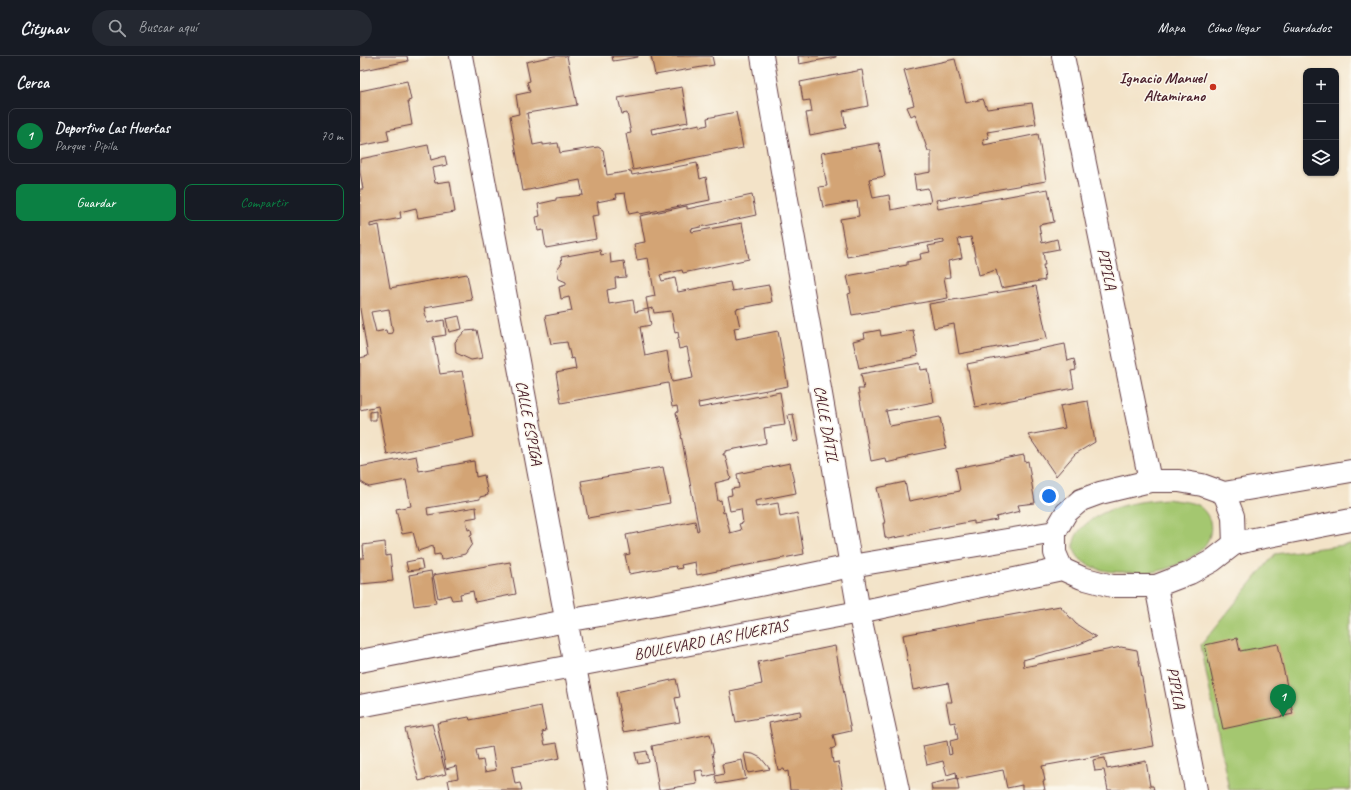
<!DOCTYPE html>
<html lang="es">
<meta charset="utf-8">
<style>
:root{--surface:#171b24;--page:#242831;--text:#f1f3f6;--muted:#9ea1a6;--line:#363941;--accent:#0b8043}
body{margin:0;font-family:Caveat,sans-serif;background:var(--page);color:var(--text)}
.controls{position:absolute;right:12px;top:12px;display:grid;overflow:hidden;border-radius:8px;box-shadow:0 1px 3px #0004}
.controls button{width:36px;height:36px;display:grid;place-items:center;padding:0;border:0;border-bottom:1px solid var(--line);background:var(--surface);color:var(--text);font:20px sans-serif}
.you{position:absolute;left:689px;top:440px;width:14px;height:14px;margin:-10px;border:3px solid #fff;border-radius:50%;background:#1a73e8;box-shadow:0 0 0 6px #1a73e833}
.badge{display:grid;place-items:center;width:26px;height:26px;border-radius:50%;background:var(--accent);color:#fff;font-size:13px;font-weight:700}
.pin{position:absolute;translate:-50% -33px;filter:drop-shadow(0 1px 2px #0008)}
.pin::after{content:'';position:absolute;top:21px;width:14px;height:12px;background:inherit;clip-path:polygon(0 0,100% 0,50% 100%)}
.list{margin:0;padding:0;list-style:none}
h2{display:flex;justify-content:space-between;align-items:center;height:52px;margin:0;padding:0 16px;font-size:17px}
h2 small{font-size:13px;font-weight:400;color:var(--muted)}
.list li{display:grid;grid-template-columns:26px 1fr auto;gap:12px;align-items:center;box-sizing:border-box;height:56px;margin:0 8px 8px;padding:0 8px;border:1px solid var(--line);border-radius:8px}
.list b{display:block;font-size:15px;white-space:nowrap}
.list p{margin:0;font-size:13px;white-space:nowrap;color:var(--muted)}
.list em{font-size:13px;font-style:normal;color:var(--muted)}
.actions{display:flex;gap:8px;padding:12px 16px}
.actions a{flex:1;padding:9px 0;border:1px solid var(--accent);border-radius:8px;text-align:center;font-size:14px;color:var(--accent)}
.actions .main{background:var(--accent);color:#fff}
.icon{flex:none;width:22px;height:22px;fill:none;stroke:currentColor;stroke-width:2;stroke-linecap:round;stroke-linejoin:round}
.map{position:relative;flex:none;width:991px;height:734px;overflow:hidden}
header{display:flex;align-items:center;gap:24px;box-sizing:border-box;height:56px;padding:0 20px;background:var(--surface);border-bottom:1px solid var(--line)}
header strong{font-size:19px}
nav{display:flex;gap:22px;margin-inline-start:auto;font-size:14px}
.search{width:280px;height:36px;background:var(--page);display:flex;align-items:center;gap:10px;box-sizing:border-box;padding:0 14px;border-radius:22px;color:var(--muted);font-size:15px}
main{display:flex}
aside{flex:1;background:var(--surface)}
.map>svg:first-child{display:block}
</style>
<header>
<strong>Citynav</strong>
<div class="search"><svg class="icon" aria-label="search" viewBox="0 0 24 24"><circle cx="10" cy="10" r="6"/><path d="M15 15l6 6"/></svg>Buscar aquí</div>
<nav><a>Mapa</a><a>Cómo llegar</a><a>Guardados</a></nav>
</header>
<main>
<aside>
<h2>Cerca<small></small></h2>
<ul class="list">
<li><span class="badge">1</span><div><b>Deportivo Las Huertas</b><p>Parque · Pipila</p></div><em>70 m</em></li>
</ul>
<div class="actions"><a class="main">Guardar</a><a>Compartir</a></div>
</aside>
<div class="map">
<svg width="991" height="734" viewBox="0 0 991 734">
<rect width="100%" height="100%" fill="#fbf7ec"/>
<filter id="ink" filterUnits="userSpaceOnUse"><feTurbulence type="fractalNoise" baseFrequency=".025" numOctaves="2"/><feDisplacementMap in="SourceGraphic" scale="8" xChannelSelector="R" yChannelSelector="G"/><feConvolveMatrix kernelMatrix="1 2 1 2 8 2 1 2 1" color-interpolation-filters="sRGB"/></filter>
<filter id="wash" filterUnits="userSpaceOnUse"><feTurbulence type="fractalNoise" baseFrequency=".012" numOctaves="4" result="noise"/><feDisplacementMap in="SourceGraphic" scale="16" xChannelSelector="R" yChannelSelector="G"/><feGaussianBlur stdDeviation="0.9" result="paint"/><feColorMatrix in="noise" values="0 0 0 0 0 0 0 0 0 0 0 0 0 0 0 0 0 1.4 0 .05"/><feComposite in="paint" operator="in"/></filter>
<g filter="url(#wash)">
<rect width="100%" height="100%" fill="#f3e3c8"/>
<!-- green -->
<g fill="#a4c770" stroke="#77734e">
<path d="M807,443C817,445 829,445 837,449C843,452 848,459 850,465C855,489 834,501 816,509C811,511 806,513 802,514C789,518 775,516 762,516C714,516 692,483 743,457C763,447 785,445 807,443Z"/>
<path d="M991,488V734H869L841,589L915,498Z"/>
</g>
<g id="blocks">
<!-- building -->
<g fill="#d3a475" fill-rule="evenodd">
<path d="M0,0H47L48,5L0,15Z"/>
<path d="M194,0H207L217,49L167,57L173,89L183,87V89L198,87L200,97L238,91L243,94L247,119L271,115L272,119L337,107L340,123L346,121L350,144L280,158L279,156L269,158L265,137L256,138L257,142L237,146L239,159L232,160L236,183L186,192L183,174L178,175L176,161L180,160L178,148L196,144V142L223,139L220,124L163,135L150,60L159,58L156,39L170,36L167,26L170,25L166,6Z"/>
<path d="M252,0H278V1L253,5Z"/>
<path d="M291,0H352L354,9L295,19Z"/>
<path d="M438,0H476V1L439,8Z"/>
<path d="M595,3L606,47L623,43L627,53L672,47L676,68L627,76L629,82L623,84L624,89L678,78L686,125L576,144L578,153L688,133L694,166L679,169L682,187L697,183L699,193L683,196L685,209H683L685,224L641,232L636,214L619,219L611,181L598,183L602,202L588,205L590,221L584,222L588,242L492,259L488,238L491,237L487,220L547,209V206L561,203L560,198L570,196L568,190L584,187V185L583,184L487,201L480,163L499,160L497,145L463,151L459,131L467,130L461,97L519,87L525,120L509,123L513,142L529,139L531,154L571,146L568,132L556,134L554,119L571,116V95H568L555,58L551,60L547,51L554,49L544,14Z"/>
<path d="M502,14L508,50L483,55L486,72L450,79L446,57L452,56L450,44L443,45L440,26Z"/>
<path d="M47,25L51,44L48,45L52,69L27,74L29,84L0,90V35Z"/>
<path d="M322,31L328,66L291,73L292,78L340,68V71L348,69L347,62L376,56L383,92L273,114L266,78L271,77L267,57L262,58L258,42Z"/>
<path d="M68,89L71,104L85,100L87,109L72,112L75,127L90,125L95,156L58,162L56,152L40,156L41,162L10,168V171L19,169L30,232L107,218L112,244L64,252L67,267L84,264L86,279L73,281L80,318L102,315L114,381L27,399L18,350L0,354V302L8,300L0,253V133H3L0,116V103ZM29,253L33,277L27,278L26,274L16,276L11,256Z"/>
<path d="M392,139L396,159L331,173L332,176L382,167L389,203L323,217L322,214L300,219L302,225L315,222L318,236L370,226L372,235L409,229L412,246L376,253L380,271L374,272L376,283L418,275L428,330L338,347L339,352L420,336L425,369L404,372L406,387L365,395V397L363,398V399H365L371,423L355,427L358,445L361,444L363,457L365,456L370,477L381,474L379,468L383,467L381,453L370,455L367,440L372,439L371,433L379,432L377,418L430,407L436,437L395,445L396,451L418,447L420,461L437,457L444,498L337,519L335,506L321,509L322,512L317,513L316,510L269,518L265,499L270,498L266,479L335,465L337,475L339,474L321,379H322L316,357L318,356L317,350L312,351L308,327L201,347L196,317L216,313L214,302L211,303L207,286L191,288L185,260L212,255L209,241L201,243L199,231L206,229V226L199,223L197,213L202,207L201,201L240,194L241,199L250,197L251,207L264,205L266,221L255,222L256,232L247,234L249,248L273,244L275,256L288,253L291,269L280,271L285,300L307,295L312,326L333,322L327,291L319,293L317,282H319L318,276L315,277L311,255L294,257L293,252L288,253L286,242L295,240L288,202L277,204L274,188L285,186L280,160L327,150V153Z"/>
<path d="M676,230L687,282L599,298L594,268L574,272L569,248Z"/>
<path d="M99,260L102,273L89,276L86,263Z"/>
<path d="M117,274L123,302L111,304L96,297L95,286L105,275Z"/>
<path d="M520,274L521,280L553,274L558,300L499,312L493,285L505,282L504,277Z"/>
<path d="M705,288L708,305L714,303L716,314L711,315L714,332L615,351L607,308Z"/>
<path d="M560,307L561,314L568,313L574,346L526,355L530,370L580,361L586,392L547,400V402L526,407L525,402L511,405L498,333H504L501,318Z"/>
<path d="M728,345L735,386L715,398L696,420L668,379L705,372L700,350Z"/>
<path d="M16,355V364H10V356Z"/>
<path d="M433,358L438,385L433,386L428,359Z"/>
<path d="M664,399L665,406L668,405L675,447L658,449L660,455L636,461L637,464L614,468V465L572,473L550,478V479L528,483L525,481L523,467H525L517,432L545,426L549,445L600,435L596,412Z"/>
<path d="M56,400L59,415L114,405L116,421L124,419L128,439L120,441V443L67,452L68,459L116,451L117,461L106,463L108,474L111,473L112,479L110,480L112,488L105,498L81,504L80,498L74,499L73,490L58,495L53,476L42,478L36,453L51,450L46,424L9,431L1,426L0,411Z"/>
<path d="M303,411L310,447L228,462L221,425Z"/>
<path d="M25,486L26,500L30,499L33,525L0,528V502H4L3,489Z"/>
<path d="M61,503L63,513L48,515L46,506Z"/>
<path d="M150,506L156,538L115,546L113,535L100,538L101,543L92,544L90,539L78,542L73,519Z"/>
<path d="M71,515L76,547L54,550L49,519Z"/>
<path d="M700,550L716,568L736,581L715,590L663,604L664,611L761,591L777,594L794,690L682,710L685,725H683L685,734H662V729L647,732L643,714L597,723L596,716L587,719L583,705L567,709L563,690L587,685L589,699L592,698L590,685L598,683L595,666L590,667L586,646H592L588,627L553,634L543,579Z"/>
<path d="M877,582L880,595L918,588L933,658L863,673L845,589Z"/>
<path d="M475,590L491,675L473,679L476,691L471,693L473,707L478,706L483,734H430L428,715L425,716L424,713L418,714L409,667L441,660L440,655L376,666L370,635L402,628L398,606Z"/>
<path d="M316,623L320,641L315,642L320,666L263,676L256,636Z"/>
<path d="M181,650L186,675L182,676L185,689L197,687L200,702L152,711L155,728L160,727L162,734H90L88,724L98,722L96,710L86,713L77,667L109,661L110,664ZM132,691L136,714L125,716L123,704L118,705L116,694Z"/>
<path d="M72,668L86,718L59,725L45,673Z"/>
<path d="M350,678L354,697H352L356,718L344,721L342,714L335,715L337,728L299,734L292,690Z"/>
<path d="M287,695L289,706L278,708L275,697Z"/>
<path d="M384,697L393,698L401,702L410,713L388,717Z"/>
<path d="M745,702L747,713L786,705L790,730H793L794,734H748L744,714L735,715L733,704Z"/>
<path d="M382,704L386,723L357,728L355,720L364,718L362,708Z"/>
<path d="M597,722L599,734H572L571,728Z"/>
</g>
</g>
</g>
<g filter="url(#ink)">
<use href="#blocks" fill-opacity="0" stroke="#633c43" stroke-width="1"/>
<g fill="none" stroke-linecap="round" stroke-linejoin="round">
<defs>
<g id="minor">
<path d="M101,0L238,734"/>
<path d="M402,0L499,556L538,734"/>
<path d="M703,0L790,425"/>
<path d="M796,530L836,734"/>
</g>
<g id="major">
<path d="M864,437L873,460L874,488"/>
<path d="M695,476V497L702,513"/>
<path d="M0,605L206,565L336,542L491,510L695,476L706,457L721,444L740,437L790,425H819L842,429L864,437L991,415"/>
<path d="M0,650L499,556L702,513L722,522L752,530H796L830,517L852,505L874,488L894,483L991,464"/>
</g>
</defs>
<!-- minor casing -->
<use href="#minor" stroke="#633c43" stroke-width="24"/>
<!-- major casing -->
<use href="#major" stroke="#633c43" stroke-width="24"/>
<!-- minor -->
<use href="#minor" stroke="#fff" stroke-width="22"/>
<!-- major -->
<use href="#major" stroke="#fff" stroke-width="22"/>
</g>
</g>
<!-- markers -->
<circle fill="#c8321e" stroke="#fbf7ec" stroke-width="1.5" cx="853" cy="31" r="4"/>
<g text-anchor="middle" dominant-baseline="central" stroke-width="3" stroke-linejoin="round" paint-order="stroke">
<!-- poi labels -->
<g font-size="16" font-weight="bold" fill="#4a1f2b" stroke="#fbf7ec" text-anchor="end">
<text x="845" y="22">Ignacio Manuel<tspan x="845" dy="18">Altamirano</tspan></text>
</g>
<!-- street labels -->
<g font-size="16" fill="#4a1f2b" stroke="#fbf7ec">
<text transform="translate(747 213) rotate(78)">PIPILA</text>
<text transform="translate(169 367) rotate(79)">CALLE ESPIGA</text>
<text transform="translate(466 368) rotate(80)">CALLE DÁTIL</text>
<text transform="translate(351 584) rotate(-11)">BOULEVARD LAS HUERTAS</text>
<text transform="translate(816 632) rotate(79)">PIPILA</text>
</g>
</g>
</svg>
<div class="controls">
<button>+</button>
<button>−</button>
<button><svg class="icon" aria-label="layers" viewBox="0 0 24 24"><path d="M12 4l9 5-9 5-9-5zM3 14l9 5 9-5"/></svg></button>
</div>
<div class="you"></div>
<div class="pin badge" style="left:923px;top:661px">1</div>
</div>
</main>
